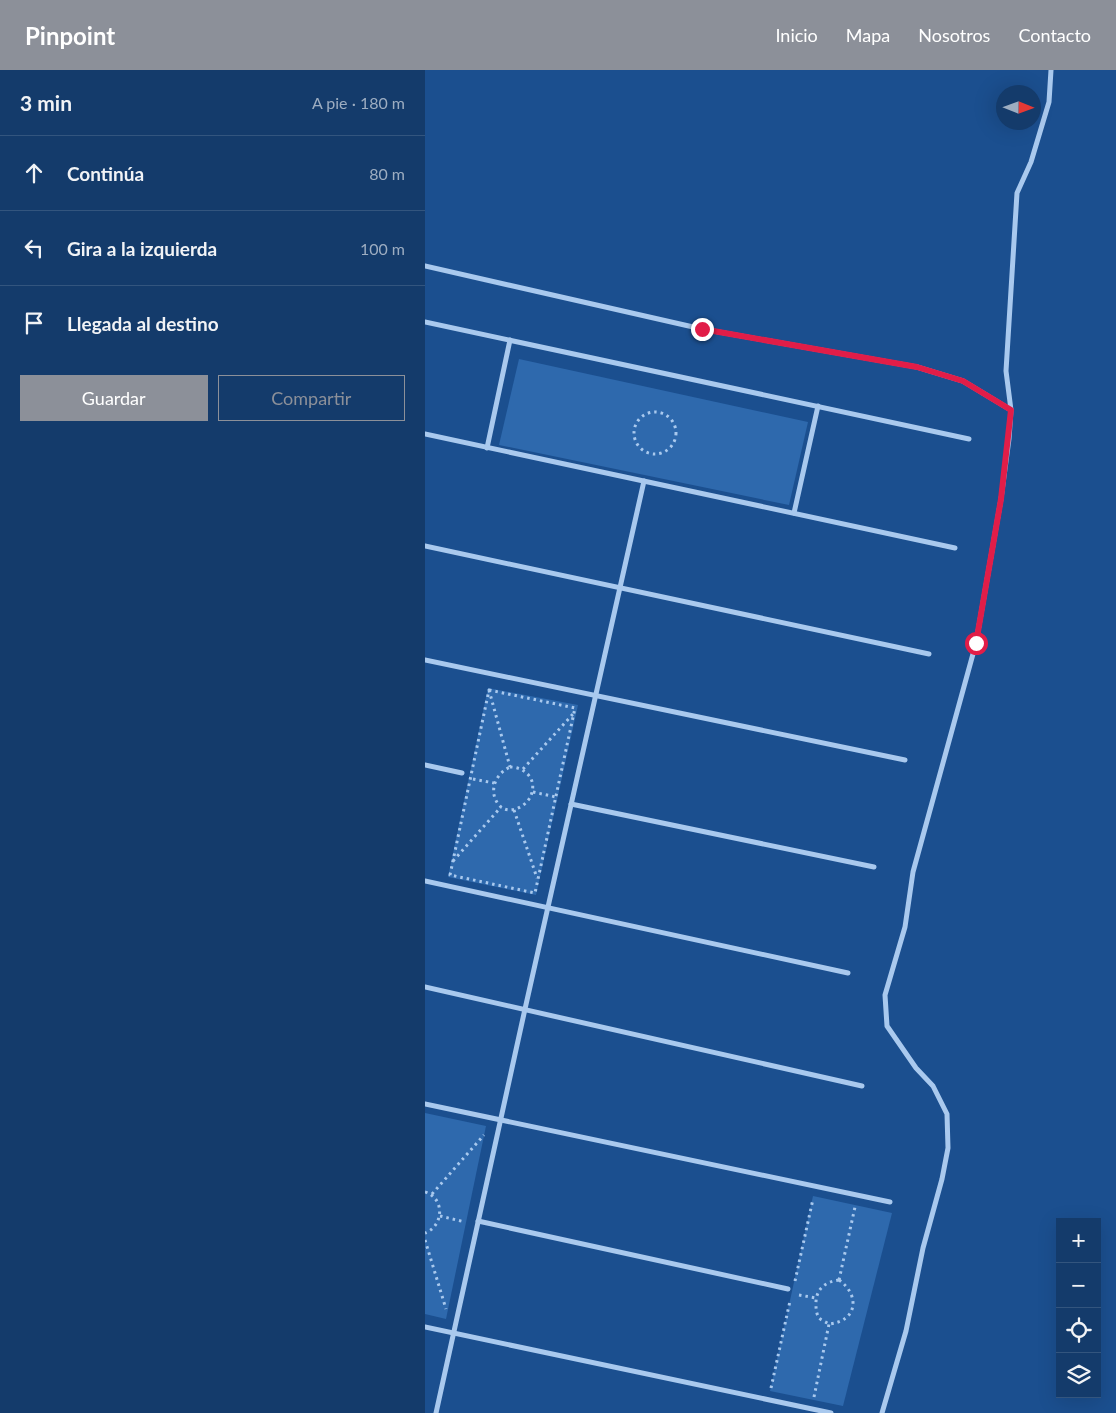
<!DOCTYPE html>
<html lang="es">
<meta charset="utf-8">
<style>
:root{--surface:#143b6b;--page:#214673;--text:#f1f3f6;--muted:#9dadc1;--line:#33557e;--accent:#8c9099}
body{margin:0;font-family:Lato,sans-serif;background:var(--page);color:var(--text)}
.controls{position:absolute;right:15px;bottom:15px;display:grid;overflow:hidden;border-radius:0px;box-shadow:0 5px 20px #0002}
.controls button{width:45px;height:45px;display:grid;place-items:center;padding:0;border:0;border-bottom:1px solid var(--line);background:var(--surface);color:var(--text);font:25px sans-serif}
.compass{position:absolute;left:571px;top:15px;width:45px;height:45px;border-radius:50%;background:var(--surface);box-shadow:0 5px 20px #0002;rotate:91deg}
.stop{position:absolute;width:15px;height:15px;margin:-11px;border:4px solid #e11d48;border-radius:50%;background:#fff}
.stop.end{background:#e11d48;border-color:#fff;box-shadow:0 1px 5px #0008}
.list{margin:0;padding:0;list-style:none}
h2{display:flex;justify-content:space-between;align-items:center;height:65px;margin:0;padding:0 20px;font-size:21px}
h2 small{font-size:16px;font-weight:400;color:var(--muted)}
.list li{display:grid;grid-template-columns:32px 1fr auto;gap:15px;align-items:center;box-sizing:border-box;height:75px;padding:0 20px;border-top:1px solid var(--line)}
.list b{display:block;font-size:19px;white-space:nowrap}
.list em{font-size:16px;font-style:normal;color:var(--muted)}
.actions{display:flex;gap:10px;padding:15px 20px}
.actions a{flex:1;padding:11px 0;border:1px solid var(--accent);border-radius:0px;text-align:center;font-size:18px;color:var(--accent)}
.actions .main{background:var(--accent);color:#fff}
.icon{flex:none;width:28px;height:28px;fill:none;stroke:currentColor;stroke-width:2;stroke-linecap:round;stroke-linejoin:round}
.map{position:relative;flex:none;width:691px;height:1343px;overflow:hidden}
header{display:flex;align-items:center;gap:30px;box-sizing:border-box;height:70px;padding:0 25px;background:var(--accent);color:#fff}
header strong{font-size:24px}
nav{display:flex;gap:28px;margin-inline-start:auto;font-size:18px}
main{display:flex}
aside{flex:1;background:var(--surface)}
.map>svg:first-child{display:block}
</style>
<header>
<strong>Pinpoint</strong>
<nav><a>Inicio</a><a>Mapa</a><a>Nosotros</a><a>Contacto</a></nav>
</header>
<main>
<aside>
<h2>3 min<small>A pie · 180 m</small></h2>
<ul class="list">
<li><svg class="icon" aria-label="ahead" viewBox="0 0 24 24"><path d="M12 20V5M6 11l6-6 6 6"/></svg><div><b>Continúa</b></div><em>80 m</em></li>
<li><svg class="icon" aria-label="left" viewBox="0 0 24 24"><path d="M17 20v-9H6M10 6l-5 5 5 5"/></svg><div><b>Gira a la izquierda</b></div><em>100 m</em></li>
<li><svg class="icon" aria-label="arrive" viewBox="0 0 24 24"><path d="M6 21V4h12l-3 4 3 4H6"/></svg><div><b>Llegada al destino</b></div></li>
</ul>
<div class="actions"><a class="main">Guardar</a><a>Compartir</a></div>
</aside>
<div class="map">
<svg width="691" height="1343" viewBox="0 0 691 1343">
<rect width="100%" height="100%" fill="#1b4f8f"/>
<!-- green -->
<g fill="#2e69ad">
<path d="M94,289L383,352L364,435L74,375Z"/>
<path d="M63,618L153,635L111,825L23,807Z"/>
<path d="M0,1043L61,1056L21,1249L0,1244Z"/>
<path d="M388,1126L467,1143L418,1336L345,1321Z"/>
</g>
<g fill="none" stroke-linecap="round" stroke-linejoin="round">
<!-- path -->
<g stroke="#a9c9ee" stroke-width="3" stroke-dasharray="2.5 4" stroke-linecap="butt">
<circle cx="230" cy="363" r="21"/>
<path d="M64,620L150,638L110,823L25,805Z"/>
<path d="M64,620L85,697"/>
<path d="M85,697C98,697 111,707 107,722C105,735 84,747 74,735C63,722 70,704 85,697Z"/>
<path d="M98,699L148,644"/>
<path d="M48,709L69,713"/>
<path d="M108,722L131,727"/>
<path d="M89,740L112,808"/>
<path d="M28,791L76,737"/>
<path d="M0,1122C20,1128 19,1156 0,1163"/>
<path d="M7,1124L59,1065"/>
<path d="M15,1146L40,1152"/>
<path d="M0,1170L21,1239"/>
<path d="M414,1210C435,1225 433,1251 404,1254C401,1252 396,1250 394,1248C392,1245 391,1240 391,1236C390,1220 399,1212 414,1210Z"/>
<path d="M414,1210L430,1137"/>
<path d="M370,1211L388,1129"/>
<path d="M374,1225L391,1228"/>
<path d="M346,1318L365,1231"/>
<path d="M389,1327L404,1254"/>
</g>
<!-- minor -->
<g stroke="#a9c9ee" stroke-width="5">
<path d="M0,196L277,259L492,297L538,311L586,340"/>
<path d="M0,252L544,369"/>
<path d="M0,364L530,478"/>
<path d="M62,378L85,270"/>
<path d="M369,443L393,336"/>
<path d="M0,476L504,584"/>
<path d="M0,590L480,690"/>
<path d="M0,695L37,703"/>
<path d="M146,734L449,797"/>
<path d="M0,811L423,903"/>
<path d="M0,917L437,1016"/>
<path d="M0,1034L465,1132"/>
<path d="M53,1151L363,1219"/>
<path d="M0,1257L406,1343"/>
<path d="M11,1343L100,939L219,411"/>
<path d="M457,1343L481,1261L498,1178L517,1109L523,1078L522,1044L508,1016L491,998L462,956L460,925L480,857L488,802L551,573L576,429L584,369L586,340L581,301L592,123L606,92L624,32L626,0"/>
</g>
</g>
<g fill="none" stroke-linecap="round" stroke-linejoin="round">
<!-- route -->
<path stroke="#e11d48" stroke-width="6" d="M277,259L492,297L538,311L586,340L576,429L551,573"/>
</g>
</svg>
<div class="controls">
<button>+</button>
<button>−</button>
<button><svg class="icon" aria-label="locate" viewBox="0 0 24 24"><circle cx="12" cy="12" r="6"/><path d="M12 2v4M12 18v4M2 12h4M18 12h4"/></svg></button>
<button><svg class="icon" aria-label="layers" viewBox="0 0 24 24"><path d="M12 4l9 5-9 5-9-5zM3 14l9 5 9-5"/></svg></button>
</div>
<svg class="compass" viewBox="-18 -18 36 36"><path d="M0-13l5 13h-10z" fill="#e53935"/><path d="M0 13l5-13h-10z" fill="#9dadc1"/></svg>
<div class="stop" style="left:551px;top:573px"></div>
<div class="stop end" style="left:277px;top:259px"></div>
</div>
</main>
